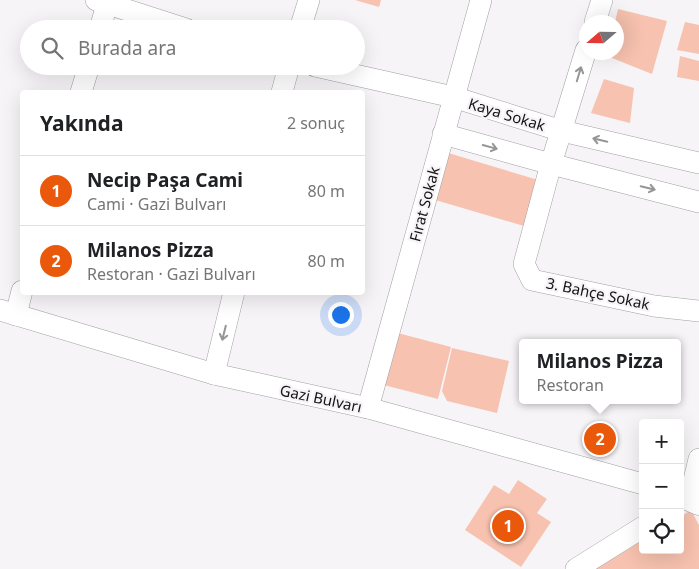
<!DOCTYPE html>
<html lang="tr">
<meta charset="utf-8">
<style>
:root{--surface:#fff;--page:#f6f6f6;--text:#202124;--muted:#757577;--line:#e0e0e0;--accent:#ea580c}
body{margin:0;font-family:"Noto Sans",sans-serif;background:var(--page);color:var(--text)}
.controls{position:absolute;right:15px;bottom:15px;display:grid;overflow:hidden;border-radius:5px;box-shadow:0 5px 20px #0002}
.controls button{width:45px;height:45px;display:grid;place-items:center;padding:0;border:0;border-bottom:1px solid var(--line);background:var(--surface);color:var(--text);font:25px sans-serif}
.compass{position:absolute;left:579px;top:15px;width:45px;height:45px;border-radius:50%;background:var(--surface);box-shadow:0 5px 20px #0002;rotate:250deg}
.you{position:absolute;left:340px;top:314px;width:18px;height:18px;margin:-12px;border:4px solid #fff;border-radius:50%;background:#1a73e8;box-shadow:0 0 0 8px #1a73e833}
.badge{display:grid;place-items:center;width:32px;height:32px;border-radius:50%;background:var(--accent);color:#fff;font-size:16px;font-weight:700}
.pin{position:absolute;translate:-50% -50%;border:2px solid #fff;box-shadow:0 1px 5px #0006}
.popup{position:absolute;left:519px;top:339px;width:162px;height:65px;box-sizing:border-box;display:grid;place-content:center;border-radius:5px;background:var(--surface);filter:drop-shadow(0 1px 4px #0005);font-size:16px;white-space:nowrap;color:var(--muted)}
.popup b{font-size:19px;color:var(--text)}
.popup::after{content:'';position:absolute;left:50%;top:100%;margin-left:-10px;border:10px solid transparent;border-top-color:var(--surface)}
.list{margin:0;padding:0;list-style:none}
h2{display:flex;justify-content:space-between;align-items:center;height:65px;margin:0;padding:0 20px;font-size:21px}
h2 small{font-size:16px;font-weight:400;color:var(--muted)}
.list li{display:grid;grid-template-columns:32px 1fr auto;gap:15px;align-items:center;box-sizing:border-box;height:70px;padding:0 20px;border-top:1px solid var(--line)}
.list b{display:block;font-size:19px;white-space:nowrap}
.list p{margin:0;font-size:16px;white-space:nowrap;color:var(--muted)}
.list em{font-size:16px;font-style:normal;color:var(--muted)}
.icon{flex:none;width:28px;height:28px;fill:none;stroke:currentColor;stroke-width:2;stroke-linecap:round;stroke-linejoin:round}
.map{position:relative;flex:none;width:699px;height:569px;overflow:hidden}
.search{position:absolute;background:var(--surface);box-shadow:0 5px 20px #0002;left:20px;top:20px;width:345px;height:55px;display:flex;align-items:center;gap:12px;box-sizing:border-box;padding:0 18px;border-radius:28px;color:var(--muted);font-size:19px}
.panel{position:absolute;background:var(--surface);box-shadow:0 5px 20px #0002;left:20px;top:90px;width:345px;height:205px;border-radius:5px}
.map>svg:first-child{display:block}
</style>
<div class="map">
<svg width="699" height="569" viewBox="0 0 699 569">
<rect width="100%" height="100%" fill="#f7f4f8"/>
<!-- building -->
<g fill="#f7c2af">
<path d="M355,0H381L379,7Z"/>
<path d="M618,9L667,21L652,74L607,56V52H616V22H615Z"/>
<path d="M685,22L699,25V54L677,50Z"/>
<path d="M680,56L699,61V81L677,77Z"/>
<path d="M604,79L634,88L630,123L591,113Z"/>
<path d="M445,152L538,180L524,226L432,199Z"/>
<path d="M394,332L451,347L438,399L380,384Z"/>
<path d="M452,348L509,361L497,413L447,401L442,391Z"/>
<path d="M518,480L547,499L537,513L551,522L521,567L465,530L494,485L509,494Z"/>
<path d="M691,510L699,525V569H596L643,540V550H680V517Z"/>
</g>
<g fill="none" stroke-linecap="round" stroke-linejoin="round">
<defs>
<g id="minor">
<path d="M96,0L186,29"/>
<path d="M595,22L602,0"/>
<path d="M100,29L107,4"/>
<path d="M300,29L309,0"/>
<path d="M586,50L551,164L524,264L532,280L654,306L699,311"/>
<path d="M315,66L453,97L562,131L699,163"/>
<path d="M81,92L89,66"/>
<path d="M282,92L289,66"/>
<path d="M443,134L551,164L699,202"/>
<path d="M0,310L214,374L368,408L643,484"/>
<path d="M16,315L22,291"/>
<path d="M214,374L234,292"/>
<path d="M368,408L481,0"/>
<path d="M690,497L699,459"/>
<path d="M576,569L643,527"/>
</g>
<path id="secondary" d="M690,497L699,501"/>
</defs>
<!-- minor casing -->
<use href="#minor" stroke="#a29fa3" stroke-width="22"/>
<!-- secondary casing -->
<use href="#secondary" stroke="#a29fa3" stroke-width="29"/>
<!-- minor -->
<use href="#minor" stroke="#fff" stroke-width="21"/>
<!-- secondary -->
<use href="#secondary" stroke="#fff" stroke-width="28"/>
</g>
<!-- one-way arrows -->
<defs><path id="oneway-shaft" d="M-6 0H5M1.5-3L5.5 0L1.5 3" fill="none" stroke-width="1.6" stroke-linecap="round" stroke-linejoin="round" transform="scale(1.25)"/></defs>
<g stroke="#969596">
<use href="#oneway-shaft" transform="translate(579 74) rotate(-73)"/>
<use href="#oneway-shaft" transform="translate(600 140) rotate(-167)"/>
<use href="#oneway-shaft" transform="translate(490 147) rotate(15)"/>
<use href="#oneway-shaft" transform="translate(648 188) rotate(14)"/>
<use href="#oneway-shaft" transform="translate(224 333) rotate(104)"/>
</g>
<g text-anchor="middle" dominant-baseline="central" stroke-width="4.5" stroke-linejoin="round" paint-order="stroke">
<!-- street labels -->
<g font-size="15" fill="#151415" stroke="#f7f4f8">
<text transform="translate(507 114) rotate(17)">Kaya Sokak</text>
<text transform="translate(424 204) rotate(-75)">Fırat Sokak</text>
<text transform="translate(598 293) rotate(12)">3. Bahçe Sokak</text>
<text transform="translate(321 398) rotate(12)">Gazi Bulvarı</text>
</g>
</g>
</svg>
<div class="controls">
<button>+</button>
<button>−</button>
<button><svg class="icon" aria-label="locate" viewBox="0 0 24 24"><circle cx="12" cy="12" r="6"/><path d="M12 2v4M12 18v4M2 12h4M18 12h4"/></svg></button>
</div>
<svg class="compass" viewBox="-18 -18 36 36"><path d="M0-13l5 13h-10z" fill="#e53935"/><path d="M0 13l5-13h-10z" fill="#757577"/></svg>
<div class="you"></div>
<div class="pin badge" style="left:508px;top:526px">1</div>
<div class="pin badge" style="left:600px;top:439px">2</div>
<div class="popup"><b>Milanos Pizza</b>Restoran</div>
<div class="search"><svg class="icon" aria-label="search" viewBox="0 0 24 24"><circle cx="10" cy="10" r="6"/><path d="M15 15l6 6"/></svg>Burada ara</div>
<section class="panel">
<h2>Yakında<small>2 sonuç</small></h2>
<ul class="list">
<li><span class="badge">1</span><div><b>Necip Paşa Cami</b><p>Cami · Gazi Bulvarı</p></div><em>80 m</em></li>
<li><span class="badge">2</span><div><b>Milanos Pizza</b><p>Restoran · Gazi Bulvarı</p></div><em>80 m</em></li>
</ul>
</section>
</div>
